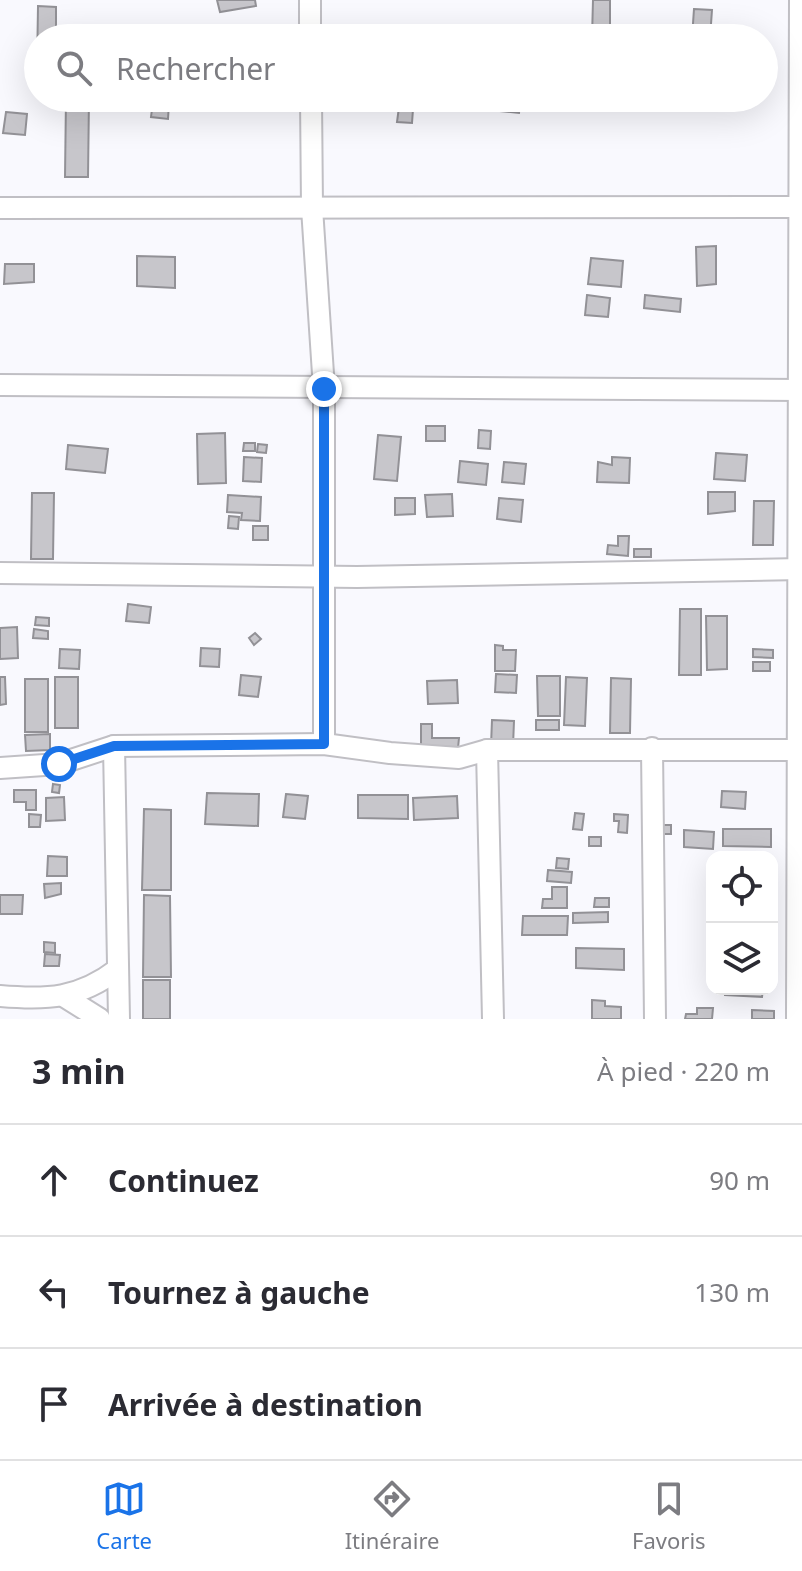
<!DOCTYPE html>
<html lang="fr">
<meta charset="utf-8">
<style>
:root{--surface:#fff;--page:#f7f7f7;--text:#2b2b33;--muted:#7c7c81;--line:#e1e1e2;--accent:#1a73e8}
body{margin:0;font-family:"Noto Sans",sans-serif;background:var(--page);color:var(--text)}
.controls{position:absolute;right:24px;bottom:24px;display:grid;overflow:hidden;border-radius:16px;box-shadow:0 8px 32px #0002}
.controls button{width:72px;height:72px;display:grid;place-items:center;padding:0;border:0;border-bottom:2px solid var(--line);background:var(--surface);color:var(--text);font:40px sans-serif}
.stop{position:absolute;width:24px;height:24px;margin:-18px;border:6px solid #1a73e8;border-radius:50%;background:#fff}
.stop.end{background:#1a73e8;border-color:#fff;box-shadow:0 2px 8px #0008}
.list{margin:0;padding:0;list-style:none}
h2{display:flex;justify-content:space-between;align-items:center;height:104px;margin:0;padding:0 32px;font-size:34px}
h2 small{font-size:26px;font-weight:400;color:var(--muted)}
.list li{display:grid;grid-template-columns:52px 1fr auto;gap:24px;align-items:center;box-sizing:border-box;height:112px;padding:0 32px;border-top:2px solid var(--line)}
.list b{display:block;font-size:30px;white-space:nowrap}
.list em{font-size:26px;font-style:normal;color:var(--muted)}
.icon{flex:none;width:44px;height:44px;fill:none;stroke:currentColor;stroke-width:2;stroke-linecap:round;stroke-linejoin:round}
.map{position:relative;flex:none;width:802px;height:1019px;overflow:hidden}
.search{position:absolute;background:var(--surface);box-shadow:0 8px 32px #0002;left:24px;right:24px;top:24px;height:88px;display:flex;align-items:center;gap:20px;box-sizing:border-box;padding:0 28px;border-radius:44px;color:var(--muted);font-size:30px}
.sheet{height:440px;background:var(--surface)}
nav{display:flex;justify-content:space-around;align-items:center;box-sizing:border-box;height:112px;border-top:2px solid var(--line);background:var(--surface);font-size:22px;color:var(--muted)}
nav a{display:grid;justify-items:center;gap:4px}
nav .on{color:var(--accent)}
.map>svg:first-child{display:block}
</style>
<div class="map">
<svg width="802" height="1019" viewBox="0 0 802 1019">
<rect width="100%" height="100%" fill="#f9f9fe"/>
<!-- building -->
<g fill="#c7c6cb" stroke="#929196" stroke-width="2">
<path d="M217,0H255L256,6L220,12Z"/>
<path d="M593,0H610V38H592Z"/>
<path d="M38,6L56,7V38H38L37,69Z"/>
<path d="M694,9L712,10L710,38H692Z"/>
<path d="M505,26L530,28L529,38H504Z"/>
<path d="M66,98H89L88,177H65Z"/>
<path d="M491,98H521L519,113L490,110Z"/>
<path d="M153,101L169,103L168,119L151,117Z"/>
<path d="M399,107L413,109L412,123L397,122Z"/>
<path d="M6,112L27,114L25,135L3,133Z"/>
<path d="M716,246V284L697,286L696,247Z"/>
<path d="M137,256L175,257V288L137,286Z"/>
<path d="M591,258L623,261L621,287L588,284Z"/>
<path d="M5,264H34V282L4,284Z"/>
<path d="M587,295L610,298L608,317L585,315Z"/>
<path d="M645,295L681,299L680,312L644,308Z"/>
<rect x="426" y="426" width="19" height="15"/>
<path d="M479,430L491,431L490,449L478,448Z"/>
<path d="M225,433L226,483L198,484L197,434Z"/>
<path d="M378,435L401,437L397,481L374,479Z"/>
<path d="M244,443H255V451H243Z"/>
<path d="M258,444L267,445L266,453L257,452Z"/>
<path d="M68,445L108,449L105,473L66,469Z"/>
<path d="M716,453L747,455L745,481L714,479Z"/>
<path d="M244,457L262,458L261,482L243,481Z"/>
<path d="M612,457L630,458L629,483L597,482L598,462L612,465Z"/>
<path d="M460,461L488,464L486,485L458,482Z"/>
<path d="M504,462L526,464L524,484L502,482Z"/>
<path d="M708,492H735V511L708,514Z"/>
<path d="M32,493H54L53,559H31Z"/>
<path d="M452,494L453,516L427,517L425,495Z"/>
<path d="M228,495L261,497L260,521L241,520L242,513L227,512Z"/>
<path d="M395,498H415V514L395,515Z"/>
<path d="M499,498L523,500L521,522L497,519Z"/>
<path d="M754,501H774L773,545H753Z"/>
<path d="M229,516L239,517L238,529L228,528Z"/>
<rect x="253" y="526" width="15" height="14"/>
<path d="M618,536H629L628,556L607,554L608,545L618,546Z"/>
<rect x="634" y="549" width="17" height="8"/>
<path d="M128,604L151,607L149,623L126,621Z"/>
<path d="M680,609H701V675H679Z"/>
<path d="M706,616H727V669L707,670Z"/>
<path d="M36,617L49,618V626L35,625Z"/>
<path d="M17,627L18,658L0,659V628Z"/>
<path d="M34,629L48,631V639L33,638Z"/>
<path d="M255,633L261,639L254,645L249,638Z"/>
<path d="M495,645L503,646V650H516L515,671H495Z"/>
<path d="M201,648L220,649L219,667L200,666Z"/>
<path d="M60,649L80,650L79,669L59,668Z"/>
<path d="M753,649L773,650V658L753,657Z"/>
<rect x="753" y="662" width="17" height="9"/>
<path d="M496,674L517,675L516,693L495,692Z"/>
<path d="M241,675L261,677L258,697L239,695Z"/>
<path d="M537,676H560V716H538Z"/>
<path d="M0,677H5L6,704L0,705Z"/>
<rect x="55" y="677" width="23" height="51"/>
<path d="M566,677L587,678L585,726L564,725Z"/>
<path d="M611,678L631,679L630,733H610Z"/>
<rect x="25" y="679" width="23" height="53"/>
<path d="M457,680L458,703L428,704L427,681Z"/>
<path d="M492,720L514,721L513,746H491Z"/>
<rect x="536" y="720" width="23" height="10"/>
<path d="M421,724H432V738H459L458,748H421Z"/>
<path d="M50,734V750L26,751L25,735Z"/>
<path d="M53,784L60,785L59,793L52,792Z"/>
<path d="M14,790H36V810H26V802H14Z"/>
<path d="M722,791L746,792L745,809L721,807Z"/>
<path d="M207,793L259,794L258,826L205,824Z"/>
<path d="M286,794L308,796L305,819L283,817Z"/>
<path d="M358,795H408V819L358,818Z"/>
<path d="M457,796L458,818L414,820L413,798Z"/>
<path d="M64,797L65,820L46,821V798Z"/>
<path d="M144,809L171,810V890H142Z"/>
<path d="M575,813L584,814L582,830L573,829Z"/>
<path d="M29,814L41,815L40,827H29Z"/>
<path d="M614,814L628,815L627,833L618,832L619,821H614Z"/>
<rect x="662" y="825" width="9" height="9"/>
<path d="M723,829H771V847L723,846Z"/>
<path d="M684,830L714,832L713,849L684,847Z"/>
<rect x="589" y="837" width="12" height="9"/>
<path d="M48,856L67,857V876H47Z"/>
<path d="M557,858L569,859L568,869L556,868Z"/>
<path d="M548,870L572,872L571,883L547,881Z"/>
<path d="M61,883V894L45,898L44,884Z"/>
<path d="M552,887H567V908H542L543,899H552Z"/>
<path d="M0,895H23L22,914H0Z"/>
<path d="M144,895L170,896L171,977H143Z"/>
<path d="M595,898H609V907H594Z"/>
<path d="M608,912V922L573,923V913Z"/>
<path d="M523,916H568L567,935H522Z"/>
<path d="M44,942L55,943V953L44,952Z"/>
<path d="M576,948L624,949V970L576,968Z"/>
<path d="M45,954L60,955L59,966H44Z"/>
<rect x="143" y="980" width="27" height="39"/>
<path d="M725,989H763L762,997L725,995Z"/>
<path d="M592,1000L605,1001V1006L621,1007V1019H592Z"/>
<path d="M697,1008H713L712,1019H685L686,1014H697Z"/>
<path d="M752,1010L774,1011V1019H752Z"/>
</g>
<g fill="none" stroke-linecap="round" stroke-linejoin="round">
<defs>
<g id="minor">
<path d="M310,0V38"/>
<path d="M311,98L312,208L324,389V744"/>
<path d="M0,208L802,207"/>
<path d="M0,385L802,390"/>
<path d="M0,573L357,577L802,569"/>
<path d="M114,746L119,1019"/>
<path d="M652,748L655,1019"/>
<path d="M487,750L493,1019"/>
<path d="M0,768L59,764L114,746L324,744L390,753L459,758L487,750H802"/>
<path d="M0,996C47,1000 79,999 118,969"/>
<path d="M65,997L100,1019"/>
<path d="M797,1019L800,0"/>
</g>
</defs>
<!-- minor casing -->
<use href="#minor" stroke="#c0bfc4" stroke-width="24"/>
<!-- minor -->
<use href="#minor" stroke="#fff" stroke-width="20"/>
</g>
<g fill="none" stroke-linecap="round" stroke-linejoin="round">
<!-- route -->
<path stroke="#1a73e8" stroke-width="10" d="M59,764L114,746L324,744V389"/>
</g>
</svg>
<div class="controls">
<button><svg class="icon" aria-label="locate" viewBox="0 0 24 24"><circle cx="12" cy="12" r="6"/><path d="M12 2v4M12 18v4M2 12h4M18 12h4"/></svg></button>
<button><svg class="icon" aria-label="layers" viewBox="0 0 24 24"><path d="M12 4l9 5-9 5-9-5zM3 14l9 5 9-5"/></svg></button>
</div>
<div class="stop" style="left:59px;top:764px"></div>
<div class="stop end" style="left:324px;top:389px"></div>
<div class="search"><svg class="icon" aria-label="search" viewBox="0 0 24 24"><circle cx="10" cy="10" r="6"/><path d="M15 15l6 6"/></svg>Rechercher</div>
</div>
<section class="sheet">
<h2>3 min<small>À pied · 220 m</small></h2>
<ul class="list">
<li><svg class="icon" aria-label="ahead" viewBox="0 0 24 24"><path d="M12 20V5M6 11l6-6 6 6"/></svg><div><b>Continuez</b></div><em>90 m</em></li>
<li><svg class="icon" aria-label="left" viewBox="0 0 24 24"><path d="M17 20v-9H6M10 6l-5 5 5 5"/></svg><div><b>Tournez à gauche</b></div><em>130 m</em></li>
<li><svg class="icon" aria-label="arrive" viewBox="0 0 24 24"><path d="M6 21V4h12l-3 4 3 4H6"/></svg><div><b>Arrivée à destination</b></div></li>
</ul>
</section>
<nav>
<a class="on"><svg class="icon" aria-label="map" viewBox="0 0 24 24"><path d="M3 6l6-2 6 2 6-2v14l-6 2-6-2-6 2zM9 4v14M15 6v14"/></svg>Carte</a>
<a><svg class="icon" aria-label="directions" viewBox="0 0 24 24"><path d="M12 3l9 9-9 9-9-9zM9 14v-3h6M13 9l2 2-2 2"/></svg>Itinéraire</a>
<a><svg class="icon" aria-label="saved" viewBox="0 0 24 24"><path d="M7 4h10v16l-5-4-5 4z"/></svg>Favoris</a>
</nav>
